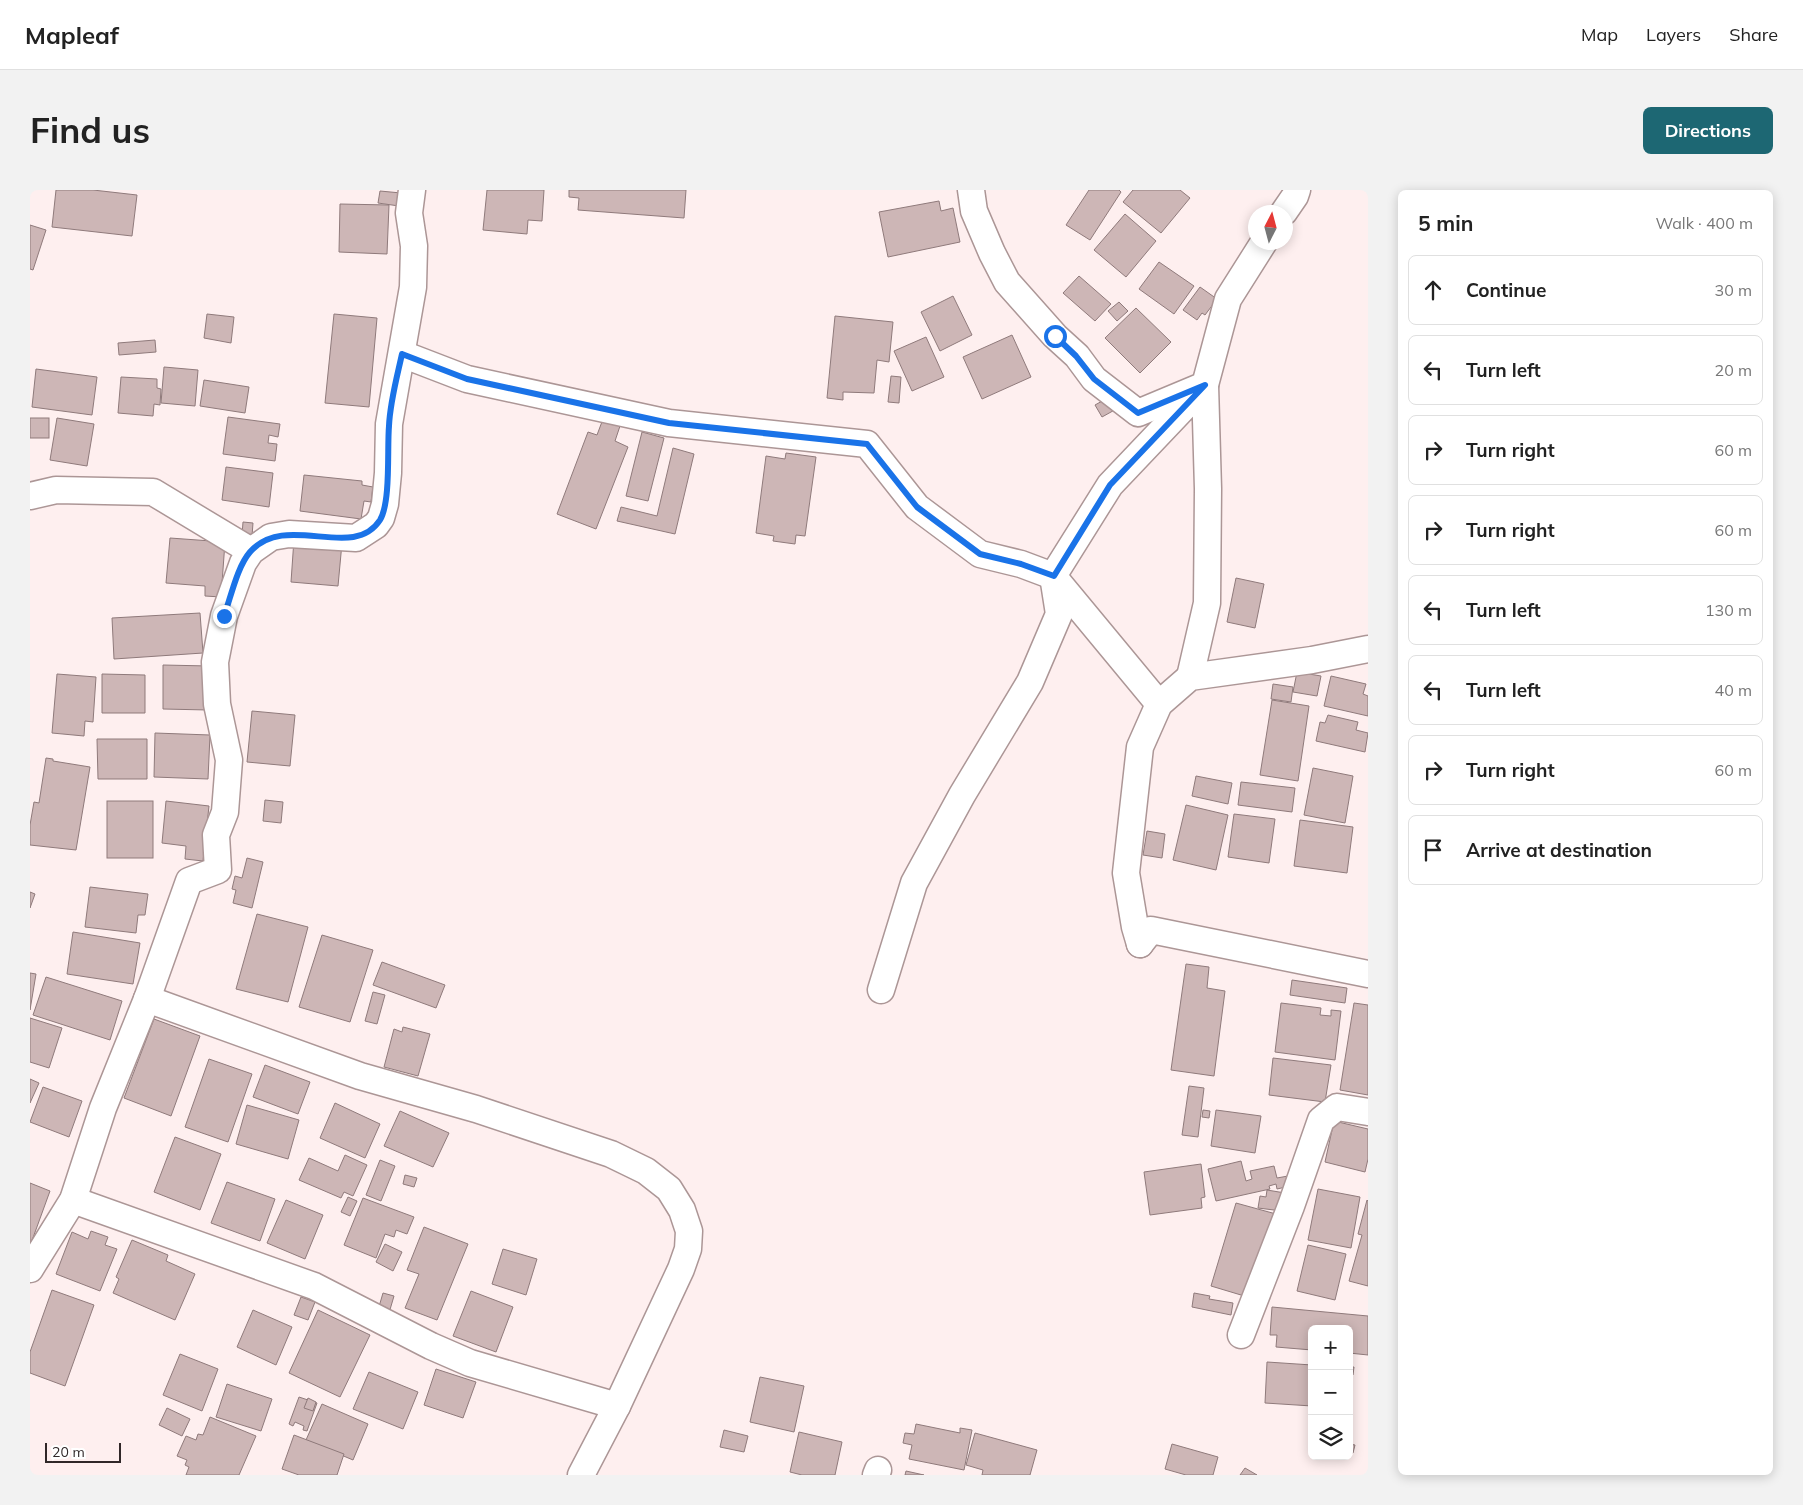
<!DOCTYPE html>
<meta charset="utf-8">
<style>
:root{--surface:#fff;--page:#f2f2f2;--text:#222;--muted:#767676;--line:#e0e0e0;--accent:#1d6773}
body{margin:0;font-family:Mulish,sans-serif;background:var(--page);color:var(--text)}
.controls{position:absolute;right:15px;bottom:15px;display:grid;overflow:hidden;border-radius:8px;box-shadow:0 2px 12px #0003}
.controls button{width:45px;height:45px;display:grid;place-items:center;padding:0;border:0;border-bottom:1px solid var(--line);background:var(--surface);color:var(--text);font:25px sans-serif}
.compass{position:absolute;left:1218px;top:15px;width:45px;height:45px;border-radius:50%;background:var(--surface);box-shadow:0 2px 12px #0003;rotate:6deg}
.scale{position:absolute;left:15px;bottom:12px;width:76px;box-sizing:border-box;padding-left:5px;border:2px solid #302728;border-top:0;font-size:14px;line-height:18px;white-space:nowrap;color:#302728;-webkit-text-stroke:4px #fff;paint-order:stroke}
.stop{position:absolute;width:15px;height:15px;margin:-11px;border:4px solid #1a73e8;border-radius:50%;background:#fff}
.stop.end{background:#1a73e8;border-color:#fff;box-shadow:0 1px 5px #0008}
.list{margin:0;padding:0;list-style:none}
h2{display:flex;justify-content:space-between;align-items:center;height:65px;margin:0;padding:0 20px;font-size:21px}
h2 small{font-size:16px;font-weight:400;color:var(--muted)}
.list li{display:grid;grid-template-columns:32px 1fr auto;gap:15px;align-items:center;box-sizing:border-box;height:70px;margin:0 10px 10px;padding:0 10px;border:1px solid var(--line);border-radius:8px}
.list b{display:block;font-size:19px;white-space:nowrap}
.list em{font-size:16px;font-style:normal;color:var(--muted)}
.icon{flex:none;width:28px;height:28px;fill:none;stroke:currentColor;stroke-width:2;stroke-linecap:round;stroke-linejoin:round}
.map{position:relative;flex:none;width:1338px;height:1285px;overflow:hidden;border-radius:8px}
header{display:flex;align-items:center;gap:30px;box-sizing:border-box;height:70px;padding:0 25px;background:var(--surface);border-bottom:1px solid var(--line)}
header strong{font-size:24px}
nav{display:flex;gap:28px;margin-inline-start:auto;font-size:18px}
.intro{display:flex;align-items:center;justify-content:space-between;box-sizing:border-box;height:120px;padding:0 30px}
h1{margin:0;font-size:35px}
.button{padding:12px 22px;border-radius:8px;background:var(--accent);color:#fff;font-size:18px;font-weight:700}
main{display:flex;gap:30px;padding:0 30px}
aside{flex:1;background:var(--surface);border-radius:8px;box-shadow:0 2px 12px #0003}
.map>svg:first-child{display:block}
</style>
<header>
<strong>Mapleaf</strong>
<nav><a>Map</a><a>Layers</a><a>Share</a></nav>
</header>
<div class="intro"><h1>Find us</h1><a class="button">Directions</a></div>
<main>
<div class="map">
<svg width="1338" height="1285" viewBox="0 0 1338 1285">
<rect width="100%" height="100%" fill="#feefef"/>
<!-- building -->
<g fill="#cdb6b6" stroke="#8f7a7b">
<path d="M26,0H63L107,5L102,46L22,37Z"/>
<path d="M457,0H514L512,31L498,30L497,44L453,40Z"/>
<path d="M539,0H656L654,28L548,20L549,8L539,7Z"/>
<path d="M1059,0H1089L1091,2L1060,50L1036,35Z"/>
<path d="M1103,0H1150L1160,8L1131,43L1093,12Z"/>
<path d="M350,1L371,3L369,16L348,13Z"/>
<path d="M909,11L911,21L923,18L930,52L858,67L849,22Z"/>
<path d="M310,14L359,15L357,64L309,62Z"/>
<path d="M1095,24L1126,51L1096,87L1064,60Z"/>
<path d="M0,35L16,40L3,80L0,79Z"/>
<path d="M1129,72L1164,96L1144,124L1109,99Z"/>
<path d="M1049,86L1081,114L1065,131L1033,103Z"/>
<path d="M1170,97L1187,109L1175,125L1172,123L1167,130L1153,120Z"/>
<path d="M923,106L942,145L910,161L891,122Z"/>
<path d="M1089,112L1098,121L1087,131L1078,121Z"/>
<path d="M1106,118L1141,152L1110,183L1075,148Z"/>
<path d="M177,124L204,127L201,153L174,148Z"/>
<path d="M304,124L347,128L339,217L295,213Z"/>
<path d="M805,126L863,132L859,172L847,170L844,203L813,202V210L797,208Z"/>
<path d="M982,145L1001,187L952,209L933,167Z"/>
<path d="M896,147L914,187L882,201L864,161Z"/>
<path d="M125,150L126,162L89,165L88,153Z"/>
<path d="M134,177L168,180L165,216L131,213Z"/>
<path d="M6,179L67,187L62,225L2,217Z"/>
<path d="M861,186L871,187L869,213L858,212Z"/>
<path d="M91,187L127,189V198L131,199L130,215L124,214L123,226L88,223Z"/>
<path d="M174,190L219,197L215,223L170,216Z"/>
<path d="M1083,205L1090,217L1072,227L1065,215Z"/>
<path d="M198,227L250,234L248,247L239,245L238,253L247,254L245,271L193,264Z"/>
<rect x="0" y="228" width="19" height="20"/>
<path d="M27,228L64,234L57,276L20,270Z"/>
<path d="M573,229L590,236L585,251L598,257L566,339L527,324L558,242L567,245Z"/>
<path d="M612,242L634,248L618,311L596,306Z"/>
<path d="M643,258L664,264L645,344L587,331L591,317L627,326Z"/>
<path d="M756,263L786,267L775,346L766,345L765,354L743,351L744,346L726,343L736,266L755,269Z"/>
<path d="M196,277L243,283L239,317L192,310Z"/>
<path d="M274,285L332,291V295L343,297L341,312L334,311L331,329L270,321Z"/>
<path d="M213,332L223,333L222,346L212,345Z"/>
<path d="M140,348L195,352L191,407L175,406V396L136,393Z"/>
<path d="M264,349L312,353L308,396L261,392Z"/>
<path d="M1206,388L1234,394L1225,438L1197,432Z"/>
<path d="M170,423L173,463L84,469L82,428Z"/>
<path d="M133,475L179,476L178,520L133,519Z"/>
<path d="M1267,482L1291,486L1287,506L1263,502Z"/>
<path d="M27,484L66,487L63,532L55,531L54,546L22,543Z"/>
<path d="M72,484L115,485V523H72Z"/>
<path d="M1301,486L1336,494L1333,504L1338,506V526L1294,516Z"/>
<path d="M1243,494L1263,497L1261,512L1241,509Z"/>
<path d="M1242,510L1279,516L1268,591L1230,585Z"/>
<path d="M222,521L265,525L260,576L217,572Z"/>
<path d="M1298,525L1328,532L1326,540L1338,543L1335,562L1286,551L1290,532L1295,533Z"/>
<path d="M125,543L180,545L178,589L124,587Z"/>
<path d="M67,549H117V589H68Z"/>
<path d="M16,568L23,569V571L60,577L46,660L0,655V635L4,612L9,613Z"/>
<path d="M1283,578L1323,586L1315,633L1274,625Z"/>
<path d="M1166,586L1202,593L1198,614L1162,606Z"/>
<path d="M1211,592L1265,598L1262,622L1208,615Z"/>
<path d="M235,610L253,612L251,633L233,631Z"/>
<rect x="77" y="611" width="46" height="57"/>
<path d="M136,611L179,616L173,671L155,669L156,656L132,653Z"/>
<path d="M1156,615L1198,625L1186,680L1143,670Z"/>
<path d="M1204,624L1245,629L1239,673L1198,667Z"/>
<path d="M1270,630L1323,637L1317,683L1264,676Z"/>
<path d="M1117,641L1135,644L1132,668L1113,665Z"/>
<path d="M217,668L233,672L222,718L203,713L206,700L202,699L205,686L212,688Z"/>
<path d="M60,697L118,704L115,725H108L106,743L55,737Z"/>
<path d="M0,702L5,704L0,718Z"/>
<path d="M227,724L278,737L258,812L206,799Z"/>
<path d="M43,742L110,753L103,794L37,784Z"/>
<path d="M292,745L343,760L320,832L269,817Z"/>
<path d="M352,772L415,795L406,818L343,795Z"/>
<path d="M1156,774L1179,777L1177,798L1195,801L1184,886L1141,880Z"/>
<path d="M0,783L6,784L0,820Z"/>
<path d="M16,787L92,811L80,850L3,825Z"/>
<path d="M1262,790L1317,798L1315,813L1260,805Z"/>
<path d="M343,802L355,805L347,834L335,831Z"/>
<path d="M1251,813L1291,818L1290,825L1301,826V820L1311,821L1305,870L1245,862Z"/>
<path d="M1324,813L1338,815V905L1310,900Z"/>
<path d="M0,828L32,838L19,878L0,872Z"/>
<path d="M124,829L170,846L141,926L94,908Z"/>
<path d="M373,837L400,844L388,886L354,877L364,839L372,842Z"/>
<path d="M1243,868L1301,875L1295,912L1239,905Z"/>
<path d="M179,869L222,884L198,952L155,937Z"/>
<path d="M235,875L280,892L268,924L223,907Z"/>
<path d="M0,889L9,893L0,913Z"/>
<path d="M1159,896L1174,898L1168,947L1152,945Z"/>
<path d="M13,897L52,911L39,947L0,932Z"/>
<path d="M305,913L350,934L335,968L290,948Z"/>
<path d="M217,915L269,930L258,969L206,954Z"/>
<path d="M1173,920L1180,921L1179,928L1172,927Z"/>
<path d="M1186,920L1231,926L1225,963L1181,956Z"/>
<path d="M370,921L419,943L403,977L354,956Z"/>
<path d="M1304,931L1338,939V969L1335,982L1295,972Z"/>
<path d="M145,947L191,964L170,1020L124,1002Z"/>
<path d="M315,965L337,975L323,1006L314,1002L311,1008L269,990L279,968L308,981Z"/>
<path d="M350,970L365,976L351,1011L336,1005Z"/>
<path d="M1211,971L1216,991L1222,989L1220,981L1244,976L1247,988L1258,986L1260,996L1247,999L1246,994L1239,996L1240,999L1186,1011L1178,979Z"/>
<path d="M1171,974L1175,1007L1171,1008L1172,1018L1120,1025L1114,982Z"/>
<path d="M375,985L387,988L384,997L373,994Z"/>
<path d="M197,992L245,1009L230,1051L181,1033Z"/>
<path d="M0,993L20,1001L0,1056Z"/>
<path d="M1288,999L1330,1007L1321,1058L1278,1050Z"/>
<path d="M1237,1000L1255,1003L1252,1021L1228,1018L1230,1006L1236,1007Z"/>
<path d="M318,1007L327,1011L320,1026L311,1022Z"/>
<path d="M333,1008L384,1027L377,1044L366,1040L364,1047L355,1044L346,1068L314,1055Z"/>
<path d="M256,1010L293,1025L275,1069L237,1053Z"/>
<path d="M1337,1010L1338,1011V1096L1319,1091L1332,1045L1328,1044Z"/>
<path d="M1206,1013L1246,1024L1221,1108L1181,1096Z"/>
<path d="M394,1037L438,1054L407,1130L375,1118L389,1084L377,1080Z"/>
<path d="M61,1041L78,1047L75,1055L87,1059L70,1101L26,1084L42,1042L58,1049Z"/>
<path d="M102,1050L138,1065L136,1071L165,1084L145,1130L83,1103L89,1089L86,1087Z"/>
<path d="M355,1054L372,1062L363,1081L346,1072Z"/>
<path d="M1278,1055L1316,1064L1305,1110L1267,1101Z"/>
<path d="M473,1059L507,1069L496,1105L462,1094Z"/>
<path d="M22,1100L64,1115L35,1196L0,1183V1162Z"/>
<path d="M441,1101L483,1117L466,1162L423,1146Z"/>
<path d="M353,1103L364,1106L359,1123L348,1120Z"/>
<path d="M1164,1103L1180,1106L1179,1109L1203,1113L1201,1125L1162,1117Z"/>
<path d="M271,1107L285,1112L278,1130L264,1125Z"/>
<path d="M1242,1117L1338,1126V1165L1319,1163V1139H1282V1160L1246,1157L1247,1145H1240Z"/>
<path d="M223,1120L262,1137L246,1175L207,1157Z"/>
<path d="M288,1120L340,1145L310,1207L259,1183Z"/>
<path d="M150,1164L188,1179L172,1221L133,1205Z"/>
<path d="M1237,1172L1282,1175V1216L1235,1213Z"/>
<path d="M1319,1177H1324L1323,1185H1319Z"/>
<path d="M406,1179L446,1192L433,1228L394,1215Z"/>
<path d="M339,1182L388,1202L373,1239L323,1219Z"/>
<path d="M730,1187L774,1196L764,1242L720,1232Z"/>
<path d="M197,1194L242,1209L231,1241L186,1227Z"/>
<path d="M269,1207L287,1213L277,1241L273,1240L274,1236L265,1232L263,1236L259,1234Z"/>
<path d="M278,1208L286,1212L283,1221L274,1218Z"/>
<path d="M292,1214L338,1234L323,1270L276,1250Z"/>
<path d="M137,1218L160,1229L152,1246L129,1235Z"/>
<path d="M180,1227L226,1246L209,1285H156L159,1277L155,1275L157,1270L147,1266L156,1246L166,1250L168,1244L173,1245Z"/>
<path d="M886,1234L930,1243V1238L942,1240L934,1280L879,1269L882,1255L873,1253L875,1243L884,1244Z"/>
<path d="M694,1240L718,1246L714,1262L690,1257Z"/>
<path d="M769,1242L812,1252L805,1285H772L760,1282Z"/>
<path d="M945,1243L1007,1260L1000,1285H952L953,1280L936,1275Z"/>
<path d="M264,1245L314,1264L307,1285H269L252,1279Z"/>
<path d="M1142,1254L1188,1267L1183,1285H1156L1135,1279Z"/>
<path d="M1319,1254L1325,1255L1323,1263L1319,1262Z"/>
<path d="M1215,1278L1227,1285H1210Z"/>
<path d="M876,1281L894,1285H875Z"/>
</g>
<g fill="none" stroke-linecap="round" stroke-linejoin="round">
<defs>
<g id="minor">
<path d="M941,0L944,21L962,63L977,92L1025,146L1047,166L1064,189L1108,223L1175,195L1198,109L1234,52"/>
<path d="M1254,22L1265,6L1267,0"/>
<path d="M372,164L437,189L639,233L837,254L887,317L950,364L991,374L1023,386L1129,514"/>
<path d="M0,306L26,300L123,302L221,361"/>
<path d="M1110,754L1105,737L1096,683L1110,557L1129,514L1160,487L1282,470L1338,459"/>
<path d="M1110,754L1121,740L1338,784"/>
<path d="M851,800L884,693L932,605L1000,492L1029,424L1023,386L1080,295L1175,195L1178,299L1177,413L1160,487"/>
<path d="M117,809L330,886L446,919L581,964L616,981L639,999L652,1020L659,1041L658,1059L651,1079L587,1216L551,1285"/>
<path d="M43,1010L284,1096L401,1156L440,1173L587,1216"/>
<path d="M0,1079L43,1010L73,918L117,809L159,691L188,680L186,645L195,622L199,570L187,514L185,472L194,426L213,373L221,361L241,347L259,344L326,348L346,335L351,328L355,314L358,283L359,234L383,97L384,56L379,23L382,0"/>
<path d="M1211,1145L1261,1016L1291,930L1307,917L1338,922"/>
<path d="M846,1285L848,1280"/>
</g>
</defs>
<!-- minor casing -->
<use href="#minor" stroke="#ac9696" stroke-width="29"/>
<!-- minor -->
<use href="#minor" stroke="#fff" stroke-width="26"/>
</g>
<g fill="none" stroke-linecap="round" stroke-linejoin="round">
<!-- route -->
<path stroke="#1a73e8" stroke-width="6" d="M194,426C201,407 207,377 220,362C256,321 323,372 350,330C361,312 357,258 359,236C360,212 367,187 372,164L437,189L639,233L837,254L887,317L950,364L991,374L1024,386L1080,295L1175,195L1108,223L1064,189L1046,166L1025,146"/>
</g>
</svg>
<div class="controls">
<button>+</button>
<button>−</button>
<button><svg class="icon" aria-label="layers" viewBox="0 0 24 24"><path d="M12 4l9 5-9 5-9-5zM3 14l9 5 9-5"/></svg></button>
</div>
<svg class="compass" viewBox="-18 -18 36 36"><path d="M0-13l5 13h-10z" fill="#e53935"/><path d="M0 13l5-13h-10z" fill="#767676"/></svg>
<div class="scale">20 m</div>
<div class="stop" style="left:1025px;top:146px"></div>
<div class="stop end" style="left:194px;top:426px"></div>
</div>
<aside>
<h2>5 min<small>Walk · 400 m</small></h2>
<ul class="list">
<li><svg class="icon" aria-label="ahead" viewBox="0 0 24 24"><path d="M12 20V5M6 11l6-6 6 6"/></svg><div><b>Continue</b></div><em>30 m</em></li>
<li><svg class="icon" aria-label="left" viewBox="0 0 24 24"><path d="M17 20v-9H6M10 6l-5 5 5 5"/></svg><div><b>Turn left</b></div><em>20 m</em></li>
<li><svg class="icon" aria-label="right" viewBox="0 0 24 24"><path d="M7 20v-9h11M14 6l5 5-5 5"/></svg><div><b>Turn right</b></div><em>60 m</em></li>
<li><svg class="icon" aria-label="right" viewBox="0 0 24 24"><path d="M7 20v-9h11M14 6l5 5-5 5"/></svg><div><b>Turn right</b></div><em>60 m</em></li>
<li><svg class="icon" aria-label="left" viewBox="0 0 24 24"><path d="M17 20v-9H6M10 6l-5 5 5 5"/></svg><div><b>Turn left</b></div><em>130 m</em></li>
<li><svg class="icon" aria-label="left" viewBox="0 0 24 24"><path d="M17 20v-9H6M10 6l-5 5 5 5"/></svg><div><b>Turn left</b></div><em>40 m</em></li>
<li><svg class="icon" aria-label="right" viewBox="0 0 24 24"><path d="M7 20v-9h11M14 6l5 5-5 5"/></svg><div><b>Turn right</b></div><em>60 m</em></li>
<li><svg class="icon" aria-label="arrive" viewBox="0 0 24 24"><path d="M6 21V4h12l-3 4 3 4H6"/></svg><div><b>Arrive at destination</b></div></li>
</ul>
</aside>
</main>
